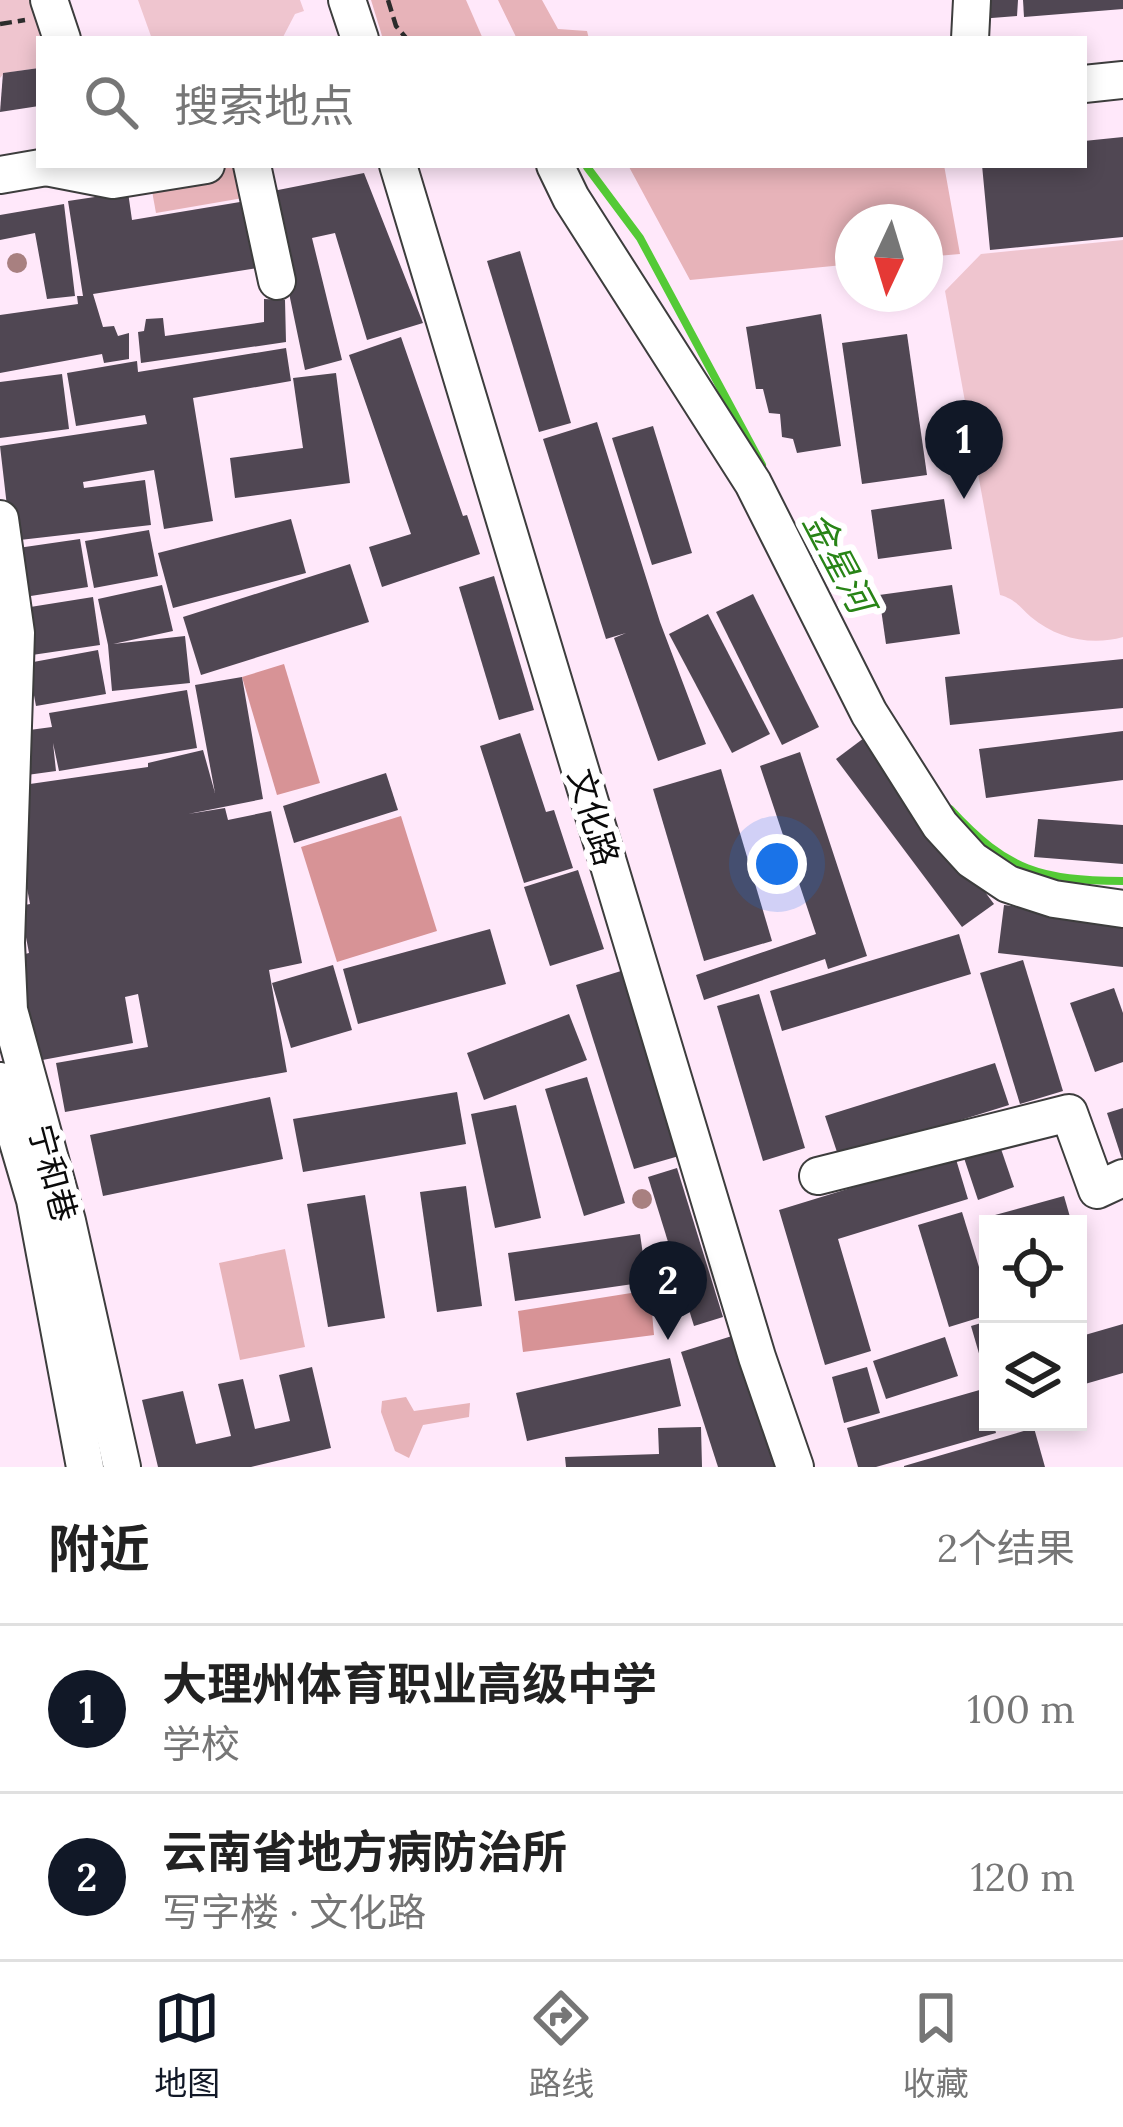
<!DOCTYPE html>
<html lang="zh">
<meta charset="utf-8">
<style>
:root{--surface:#fff;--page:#f2f2f2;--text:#222;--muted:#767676;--line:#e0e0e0;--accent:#111827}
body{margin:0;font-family:Lora,"Noto Sans SC",serif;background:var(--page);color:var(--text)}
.controls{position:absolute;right:36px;bottom:36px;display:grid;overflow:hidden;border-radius:0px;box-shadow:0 6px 18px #0003}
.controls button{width:108px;height:108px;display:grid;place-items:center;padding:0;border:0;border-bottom:3px solid var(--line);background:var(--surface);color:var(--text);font:60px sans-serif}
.compass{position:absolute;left:835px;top:204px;width:108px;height:108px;border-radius:50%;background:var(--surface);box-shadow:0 6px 18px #0003;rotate:184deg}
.you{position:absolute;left:777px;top:864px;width:42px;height:42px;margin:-30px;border:9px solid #fff;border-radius:50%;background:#1a73e8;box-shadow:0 0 0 18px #1a73e833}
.badge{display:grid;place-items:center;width:78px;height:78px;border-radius:50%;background:var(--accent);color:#fff;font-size:39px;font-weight:700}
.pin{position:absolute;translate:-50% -99px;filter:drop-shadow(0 3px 6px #0008)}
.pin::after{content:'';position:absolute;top:63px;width:42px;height:36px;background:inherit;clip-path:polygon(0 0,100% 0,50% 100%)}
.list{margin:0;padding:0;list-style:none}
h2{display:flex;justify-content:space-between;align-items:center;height:156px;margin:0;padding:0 48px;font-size:51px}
h2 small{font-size:39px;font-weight:400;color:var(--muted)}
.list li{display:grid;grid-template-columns:78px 1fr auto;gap:36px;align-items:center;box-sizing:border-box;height:168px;padding:0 48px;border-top:3px solid var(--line)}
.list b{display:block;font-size:45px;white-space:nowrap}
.list p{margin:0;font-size:39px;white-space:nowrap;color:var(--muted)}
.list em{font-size:39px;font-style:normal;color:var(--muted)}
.icon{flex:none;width:66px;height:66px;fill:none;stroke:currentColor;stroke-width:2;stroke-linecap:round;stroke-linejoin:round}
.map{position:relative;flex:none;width:1123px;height:1467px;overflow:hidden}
.search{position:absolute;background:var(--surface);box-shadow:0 6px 18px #0003;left:36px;right:36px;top:36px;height:132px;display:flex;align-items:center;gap:30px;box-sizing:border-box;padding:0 42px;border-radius:0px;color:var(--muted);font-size:45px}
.sheet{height:492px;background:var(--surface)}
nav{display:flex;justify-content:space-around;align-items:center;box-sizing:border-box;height:168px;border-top:3px solid var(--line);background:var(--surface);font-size:33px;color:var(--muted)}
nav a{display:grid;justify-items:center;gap:6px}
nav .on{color:var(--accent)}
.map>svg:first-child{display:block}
</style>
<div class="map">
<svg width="1123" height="1467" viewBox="0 0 1123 1467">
<rect width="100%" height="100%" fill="#ffe8fa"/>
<!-- green -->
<g fill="#e7b3b9">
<path d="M371,0H466L483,39H383Z"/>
<path d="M498,0H542L558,29L587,31L589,39H517Z"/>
<path d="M236,165L243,198L156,213L150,180Z"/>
<path d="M628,165H944L960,254L925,257V222H853V264L690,280Z"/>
<path d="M285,1249L305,1347L240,1360L219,1263Z"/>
<path d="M406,1397L414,1411L470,1403L469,1417L423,1425L409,1458L395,1451L381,1412L382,1401Z"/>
</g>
<!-- forest -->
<g fill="#d79396">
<path d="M284,664L320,783L277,795L242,677Z"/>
<path d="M401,816L437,931L337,962L301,847Z"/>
<path d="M650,1290L654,1335L523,1352L518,1311Z"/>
</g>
<!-- pitch -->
<g fill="#efc5cf">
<path d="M0,0H33L40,39L39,68L4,73L0,78Z"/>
<path d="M138,0H300L304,11L295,14L282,39H152Z"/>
<path d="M1123,240V637C1092,646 1057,639 1031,617C1020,607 1015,599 1000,595L945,291L981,254Z"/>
</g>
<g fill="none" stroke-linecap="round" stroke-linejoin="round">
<!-- stream -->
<g stroke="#54ca36" stroke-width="8">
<path d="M587,167L640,238L762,465"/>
<path d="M950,809C1008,872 1040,880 1123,881"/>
</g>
</g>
<!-- building -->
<g fill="#504753">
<path d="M981,0H1018L1017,16L979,19Z"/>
<path d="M1023,0H1123V9L1024,17Z"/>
<path d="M39,68V106L0,112L3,73Z"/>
<path d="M1123,137V237L990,250L982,165H1084V141Z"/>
<path d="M364,173L423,323L367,340L335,233L312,238L342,360L305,370L268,192Z"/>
<path d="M128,192L132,220L246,201L257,268L93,294L103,327L114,326L118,336L129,333V359L104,363L102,354L0,373V315L78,304L77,296H83L68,201Z"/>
<path d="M64,204L75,296L47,299L35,233L0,240V215Z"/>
<path d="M520,251L571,423L539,432L487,261Z"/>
<path d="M264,299L285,300L286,342L141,363L138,332L144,331L146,319L163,318L165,336L264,322Z"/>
<path d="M821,314L841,446L797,453L793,439L782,437L780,414L769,413L763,389H756L746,327Z"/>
<path d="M907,334L927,475L862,484L842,343Z"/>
<path d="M401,337L463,516L467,515L480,554L382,587L369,547L411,534L349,355Z"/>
<path d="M286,348L291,381L193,398L213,521L164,529L154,470L83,482L84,488L145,480L151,525L11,541L0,446L147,424L145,415L76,426L67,373L137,361L138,372Z"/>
<path d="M336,373L350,483L235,498L230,458L303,448L293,378Z"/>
<path d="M62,374L69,429L0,438V382Z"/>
<path d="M597,422L660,622L706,744L658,761L614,638L626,633L606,639L543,439Z"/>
<path d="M653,426L692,553L652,565L612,438Z"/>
<path d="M944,499L952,549L878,559L871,510Z"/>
<path d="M291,519L306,573L173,608L158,553Z"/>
<path d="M149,530L158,576L94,588L85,541Z"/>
<path d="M80,539L88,587L18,598L11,549Z"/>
<path d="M350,564L369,622L201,675L183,617Z"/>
<path d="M494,576L534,710L499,720L459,587Z"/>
<path d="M162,585L173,631L113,644L185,636L190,683L112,691L108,645L98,599Z"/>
<path d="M952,585L960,634L886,644L879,595Z"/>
<path d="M753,594L819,727L782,745L716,612Z"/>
<path d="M93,597L100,645L32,655L24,608Z"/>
<path d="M708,614L770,734L732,753L669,634Z"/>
<path d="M98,650L106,694L36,706L28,663Z"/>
<path d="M1123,659V708L950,725L945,677Z"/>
<path d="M242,677L263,799L188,814L225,808L228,820L271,811L302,963L269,970L287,1072L65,1112L56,1063L148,1047L138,994L125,997L133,1043L37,1061L17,956L29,953L20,906L30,904L19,846L16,786L148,767V763L203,750L215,793L195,685Z"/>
<path d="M187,690L197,748L59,771L53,743L56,771L27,775L22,731L52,727L49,713Z"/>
<path d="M1123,731V780L986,798L979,749Z"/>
<path d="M520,733L546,812L554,810L573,868L524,883L480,746Z"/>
<path d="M868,735L994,904L962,927L836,759Z"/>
<path d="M800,752L867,956L828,969L825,959L704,1000L696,975L816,934L760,766Z"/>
<path d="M721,769L772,941L704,961L653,789Z"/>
<path d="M386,773L398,810L294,843L283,806Z"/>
<path d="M1038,819L1123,825V864L1034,857Z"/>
<path d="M578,870L604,949L550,966L524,887Z"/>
<path d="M1004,905L1123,919V967L998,953Z"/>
<path d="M490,929L506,984L358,1024L343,969Z"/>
<path d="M959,934L971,974L782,1031L770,991Z"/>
<path d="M1023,960L1063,1091L1020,1104L980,973Z"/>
<path d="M333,965L352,1030L291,1048L272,983Z"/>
<path d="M621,971L679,1156L634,1169L576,985Z"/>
<path d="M1114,988L1123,1013V1062L1095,1072L1070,1003Z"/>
<path d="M759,994L805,1148L763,1161L717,1006Z"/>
<path d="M569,1014L587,1060L484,1100L467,1053Z"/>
<path d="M995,1063L1009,1105L839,1158L825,1116Z"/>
<path d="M587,1077L625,1203L584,1216L545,1089Z"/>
<path d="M457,1092L466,1144L303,1172L293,1119Z"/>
<path d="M270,1097L283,1159L103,1196L90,1135Z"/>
<path d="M516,1105L541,1218L495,1228L471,1114Z"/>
<path d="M1123,1108V1159H1122L1107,1113Z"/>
<path d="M1000,1146L1014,1187L978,1200L964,1158Z"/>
<path d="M955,1156L968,1199L838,1239L871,1351L825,1365L779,1210Z"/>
<path d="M677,1168L723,1317L694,1326L648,1177Z"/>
<path d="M466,1186L482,1306L437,1312L420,1192Z"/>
<path d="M365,1195L385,1318L328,1327L307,1204Z"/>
<path d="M1064,1196L1072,1224H998L995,1215Z"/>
<path d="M962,1212L988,1296V1315L949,1327L918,1225Z"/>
<path d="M640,1234L647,1282L515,1301L508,1253Z"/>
<path d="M988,1321V1380L987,1381L971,1326Z"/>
<path d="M1123,1324V1373L1078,1386V1337Z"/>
<path d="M732,1336L775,1467H718L681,1352Z"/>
<path d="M945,1337L958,1376L886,1399L873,1361Z"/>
<path d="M670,1358L681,1406L527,1441L516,1393Z"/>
<path d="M312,1367L331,1448L251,1467H158L142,1400L183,1391L196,1444L231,1436L218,1384L243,1379L255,1429L290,1421L279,1375Z"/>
<path d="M867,1367L880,1413L844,1423L832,1377Z"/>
<path d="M983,1389L988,1422H993L996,1433L876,1467H858L847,1428Z"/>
<path d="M701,1427L702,1467H566L565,1457L659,1454L658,1428Z"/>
<path d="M1034,1428L1045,1467H904V1466Z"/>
</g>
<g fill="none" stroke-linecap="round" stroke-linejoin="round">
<defs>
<g id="minor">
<path d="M49,0L62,39"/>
<path d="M347,0L360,39"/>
<path d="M970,39L972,0"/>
<path d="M1084,84L1123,80"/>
<path d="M252,165L277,281"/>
<path d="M398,165L757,1357L795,1467"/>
<path d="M555,165L571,198L753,483L869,713L940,825L972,860L1008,884L1054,899L1123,909"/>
<path d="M46,167L113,180L206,165"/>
<path d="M0,175L58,165"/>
<path d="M0,519L16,633L6,943L9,1010L67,1221L122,1467"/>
<path d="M0,1081L35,1200L85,1467"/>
<path d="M818,1176L1069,1113L1097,1190L1123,1178"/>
</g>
</defs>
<!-- minor casing -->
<use href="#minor" stroke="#3d3d3d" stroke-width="40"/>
<!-- path -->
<g stroke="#2c2c2c" stroke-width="4.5" stroke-dasharray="12 6" stroke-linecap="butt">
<path d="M388,0L396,26L407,39"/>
<path d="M0,24L25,20"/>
</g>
<!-- minor -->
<use href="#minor" stroke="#fff" stroke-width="36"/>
</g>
<!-- trees -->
<g fill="#a88080">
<circle cx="17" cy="263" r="10"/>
<circle cx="642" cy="1199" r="10"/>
</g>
<g text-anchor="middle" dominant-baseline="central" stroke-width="12" stroke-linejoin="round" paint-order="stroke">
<!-- street labels -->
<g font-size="33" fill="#0a0a0a" stroke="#fff">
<text transform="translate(594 817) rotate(73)">文化路</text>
<text transform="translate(53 1173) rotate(75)">宁和巷</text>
</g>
<!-- water labels -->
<g font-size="36" font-style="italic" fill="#288416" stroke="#fff">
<text transform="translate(839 562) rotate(62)">金星河</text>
</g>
</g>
</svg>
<div class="controls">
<button><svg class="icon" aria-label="locate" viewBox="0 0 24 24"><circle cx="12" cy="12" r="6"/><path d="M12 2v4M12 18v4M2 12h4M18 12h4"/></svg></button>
<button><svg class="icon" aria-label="layers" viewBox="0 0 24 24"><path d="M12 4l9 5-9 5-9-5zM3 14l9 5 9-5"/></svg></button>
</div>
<svg class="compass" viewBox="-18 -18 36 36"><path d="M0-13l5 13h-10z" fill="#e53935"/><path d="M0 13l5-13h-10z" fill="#767676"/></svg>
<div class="you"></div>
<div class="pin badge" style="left:964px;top:499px">1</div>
<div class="pin badge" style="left:668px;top:1340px">2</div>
<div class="search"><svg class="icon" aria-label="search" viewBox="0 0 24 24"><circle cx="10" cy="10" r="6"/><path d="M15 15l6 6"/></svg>搜索地点</div>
</div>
<section class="sheet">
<h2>附近<small>2个结果</small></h2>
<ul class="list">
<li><span class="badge">1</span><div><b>大理州体育职业高级中学</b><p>学校</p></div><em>100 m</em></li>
<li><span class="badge">2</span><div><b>云南省地方病防治所</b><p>写字楼 · 文化路</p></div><em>120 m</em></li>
</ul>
</section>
<nav>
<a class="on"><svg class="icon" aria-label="map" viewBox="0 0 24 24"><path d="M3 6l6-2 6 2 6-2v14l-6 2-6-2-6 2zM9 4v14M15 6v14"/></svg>地图</a>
<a><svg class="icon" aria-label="directions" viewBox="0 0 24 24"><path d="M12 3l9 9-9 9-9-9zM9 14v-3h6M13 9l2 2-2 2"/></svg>路线</a>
<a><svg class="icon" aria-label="saved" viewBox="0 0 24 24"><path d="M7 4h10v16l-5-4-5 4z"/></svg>收藏</a>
</nav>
